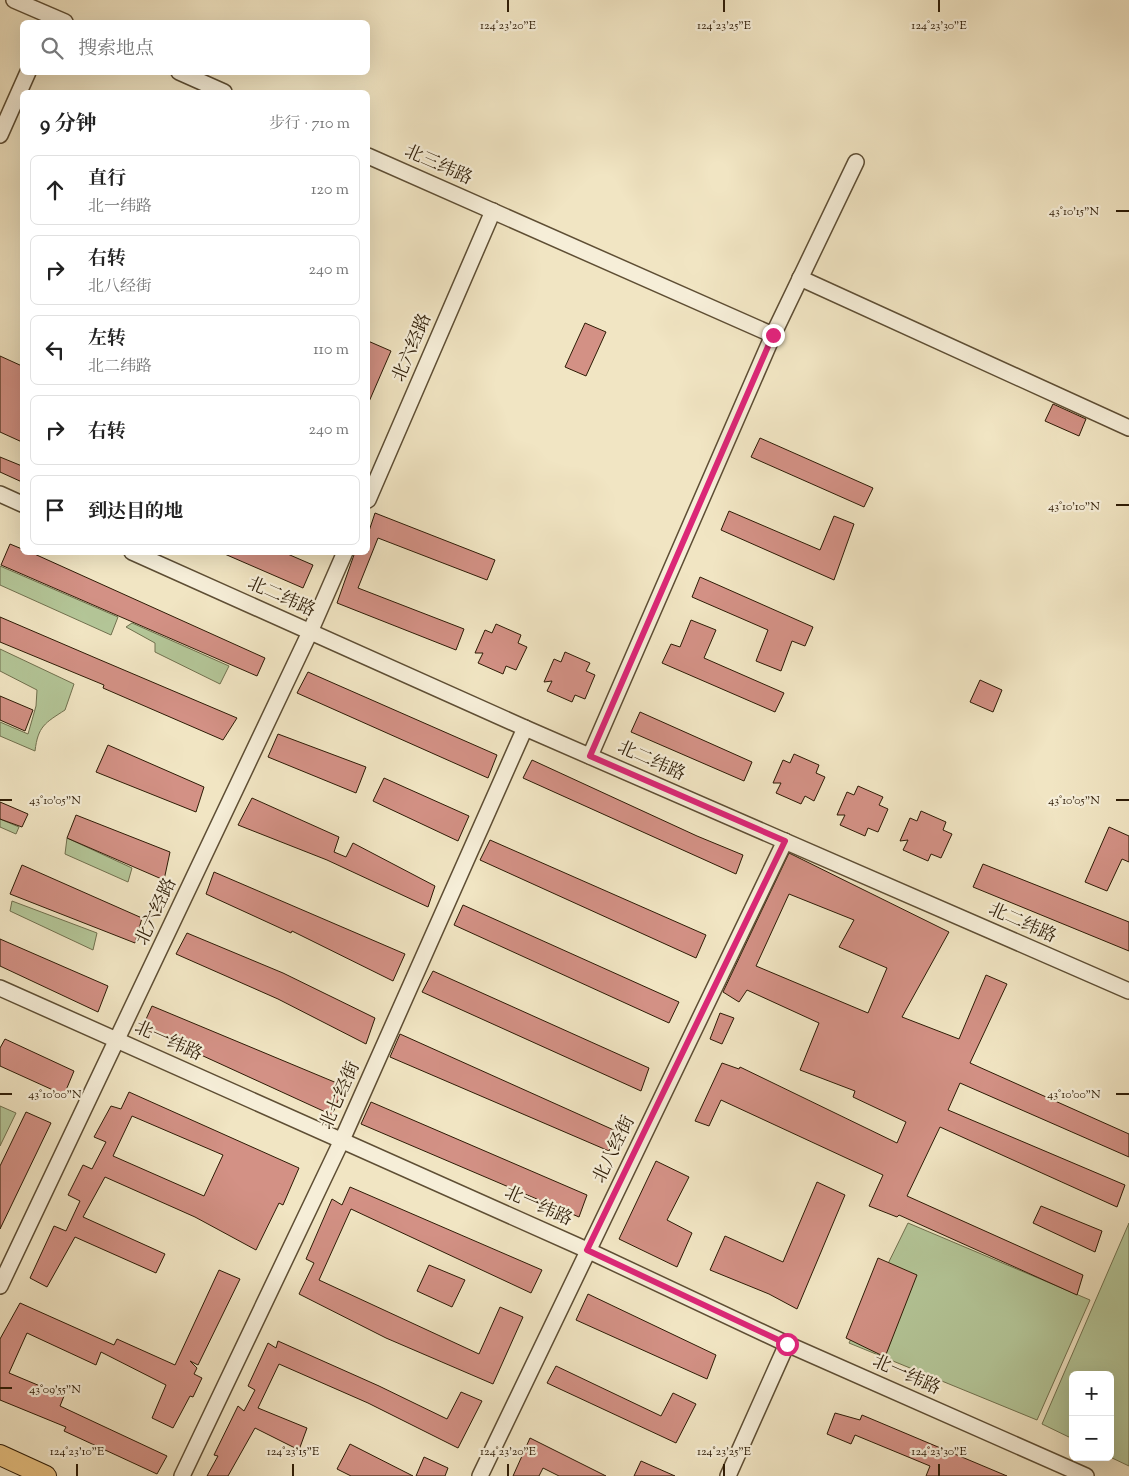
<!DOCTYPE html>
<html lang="zh">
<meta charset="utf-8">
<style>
:root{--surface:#fff;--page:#f2f2f2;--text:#222;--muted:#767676;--line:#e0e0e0}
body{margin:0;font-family:"Sorts Mill Goudy","Noto Serif SC",serif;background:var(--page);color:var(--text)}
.controls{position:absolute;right:15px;bottom:15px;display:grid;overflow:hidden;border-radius:8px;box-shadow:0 5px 20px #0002}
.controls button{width:45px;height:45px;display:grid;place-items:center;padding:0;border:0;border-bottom:1px solid var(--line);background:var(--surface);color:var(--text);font:25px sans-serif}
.stop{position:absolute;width:15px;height:15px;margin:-11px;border:4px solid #db2777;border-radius:50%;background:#fff}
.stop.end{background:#db2777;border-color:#fff;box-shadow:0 1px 5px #0008}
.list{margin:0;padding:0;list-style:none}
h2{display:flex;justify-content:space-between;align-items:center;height:65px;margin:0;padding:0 20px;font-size:21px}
h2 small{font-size:16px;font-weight:400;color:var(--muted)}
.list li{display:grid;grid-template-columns:32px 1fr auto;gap:15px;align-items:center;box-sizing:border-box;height:70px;margin:0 10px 10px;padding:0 10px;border:1px solid var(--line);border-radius:8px}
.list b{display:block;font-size:19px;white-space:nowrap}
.list p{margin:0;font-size:16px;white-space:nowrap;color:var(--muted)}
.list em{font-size:16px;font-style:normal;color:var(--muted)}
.icon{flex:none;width:28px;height:28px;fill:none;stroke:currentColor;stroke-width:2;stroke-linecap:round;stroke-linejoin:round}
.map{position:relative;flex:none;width:1129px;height:1476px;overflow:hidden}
.search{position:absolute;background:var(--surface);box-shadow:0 5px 20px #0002;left:20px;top:20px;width:350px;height:55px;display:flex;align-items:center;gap:12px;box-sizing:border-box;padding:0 18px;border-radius:8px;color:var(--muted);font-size:19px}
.panel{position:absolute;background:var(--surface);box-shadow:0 5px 20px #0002;left:20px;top:90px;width:350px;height:465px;border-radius:8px}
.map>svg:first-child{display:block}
</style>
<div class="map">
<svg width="1129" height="1476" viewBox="0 0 1129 1476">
<rect width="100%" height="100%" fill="#f1e5c3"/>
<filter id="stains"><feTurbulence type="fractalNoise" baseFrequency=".004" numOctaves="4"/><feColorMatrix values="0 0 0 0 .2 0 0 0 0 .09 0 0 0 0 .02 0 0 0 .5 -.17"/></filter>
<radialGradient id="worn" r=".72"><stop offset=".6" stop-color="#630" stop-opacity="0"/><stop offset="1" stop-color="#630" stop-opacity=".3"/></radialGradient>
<!-- green -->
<g fill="#b4c698" stroke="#70704e">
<path d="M0,566L118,617L111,635L0,585Z"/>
<path d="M132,623L229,666L220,684L155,652V643L126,627Z"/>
<path d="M0,649L74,684L65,710C45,723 38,726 35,751L0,736V722L28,734L36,706L37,690L0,671Z"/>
<path d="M0,819L19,827L16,834L0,827Z"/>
<path d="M67,838L132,868L128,882L65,854Z"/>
<path d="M12,901L97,933L93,950L10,911Z"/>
<path d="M0,1106L16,1113L0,1146Z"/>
<path d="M908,1223L1090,1300L1037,1420L849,1343Z"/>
<path d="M1129,1223V1466L1110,1457V1375H1073V1439L1042,1424Z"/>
</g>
<!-- building -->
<g fill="#d39185" stroke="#2d1b05" fill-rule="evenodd">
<path d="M585,323L606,332L586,376L565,367Z"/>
<path d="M368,341L391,351L368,404Z"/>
<path d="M0,356L22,366V442L0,432Z"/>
<path d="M1053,404L1086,419L1079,436L1045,421Z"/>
<path d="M760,438L873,488L864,507L751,457Z"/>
<path d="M0,457L22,466V482L0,472Z"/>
<path d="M729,511L820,550L834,516L854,524L834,580L721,530Z"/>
<path d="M375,513L495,560L487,580L378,538L358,588L464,629L456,650L337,603L355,552H368V534Z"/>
<path d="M10,544L22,549V552H30L265,658L257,676L1,565Z"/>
<path d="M220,552H283L313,565L303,588Z"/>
<path d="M700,577L813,627L805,646L792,641L781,671L756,661L768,630L692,597Z"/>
<path d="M0,617L98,659L237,718L223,740L103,688L104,685L0,642Z"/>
<path d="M691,620L716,630L704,658L784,693L775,712L662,663L671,644L680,647Z"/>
<path d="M496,624L521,635L518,643L527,647L516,670L506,666L503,674L478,663L483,653H475L485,630L492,633Z"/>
<path d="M565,652L590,663L586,671L595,675L585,699L575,695L572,702L547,691L552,681L544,682L554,659L561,662Z"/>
<path d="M308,672L497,755L488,778L297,693Z"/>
<path d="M980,680L1002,690L993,712L970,702Z"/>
<path d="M0,696L33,710L25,731L0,720Z"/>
<path d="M640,712L752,762L744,781L631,732Z"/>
<path d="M278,734L366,767L356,793L268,757Z"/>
<path d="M108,745L204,787L196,812L96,772Z"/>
<path d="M794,754L819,765L816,773L825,777L814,801L805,796L801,804L776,793L781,783H773L783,760L790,763Z"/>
<path d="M532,760L697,836L743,855L736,874L523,778Z"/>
<path d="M384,778L469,816L458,841L373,801Z"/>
<path d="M858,786L883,797L879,805L888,809L878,832L868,828L865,836L840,825L845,815H837L847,792L854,795Z"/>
<path d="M252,798L339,837L334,852L346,857L353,843L435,886L428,907L327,860L238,825Z"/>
<path d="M0,802L28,814L22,827L0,819Z"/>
<path d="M921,811L946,822L943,830L952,834L941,858L931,854L928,861L903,850L908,840L900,841L910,818L917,821Z"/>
<path d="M76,815L170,852L164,880L67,838Z"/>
<path d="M1109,827L1129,836V862L1122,859L1107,891L1085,882Z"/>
<path d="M490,840L706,935L696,958L480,860Z"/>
<path d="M789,853L949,932L902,1017L959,1039L986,975L1007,984L970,1063L1129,1134V1157L960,1083L948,1110L1125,1185L1117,1207L940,1127L907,1196L1083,1275L1077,1295L899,1215L897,1217L869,1206L883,1175L721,1100L709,1126L695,1121L722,1063L739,1069L740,1067L897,1143L906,1122L853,1097L855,1091L800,1070L819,1023L747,990L739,1002L723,992ZM789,894L854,920L839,947L887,968L868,1013L756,966Z"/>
<path d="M983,864L1129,922V951L973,887Z"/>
<path d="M22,865L142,918L135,943L10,894Z"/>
<path d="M214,872L405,954L393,981L292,931L291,933L206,894Z"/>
<path d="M463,905L679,1002L669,1023L454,925Z"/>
<path d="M187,933L283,973L375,1018L366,1044L278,999L176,954Z"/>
<path d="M0,939L108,986L98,1012L0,966Z"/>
<path d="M433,971L649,1068L641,1091L422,992Z"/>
<path d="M152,1006L344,1086L332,1115L142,1028Z"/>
<path d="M720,1013L734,1018L722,1044L710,1039Z"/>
<path d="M400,1034L616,1131L609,1151L390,1057Z"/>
<path d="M5,1039L74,1071L64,1095L0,1066V1048Z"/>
<path d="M129,1092L299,1168L283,1205L279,1203L256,1250L195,1217L105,1177L83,1217L165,1254L156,1273L75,1237L47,1287L30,1278L54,1226L66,1231L80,1201L68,1195L83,1165L92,1169L106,1142L94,1137L111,1106L121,1109ZM132,1116L223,1155L204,1196L113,1156Z"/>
<path d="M371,1102L587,1195L579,1217L361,1124Z"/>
<path d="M26,1112L51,1123L0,1229V1166Z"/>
<path d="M656,1161L689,1177L667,1220L692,1233L677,1267L619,1239Z"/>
<path d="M817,1182L845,1195L797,1309L769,1294L710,1270L725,1236L783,1262Z"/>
<path d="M350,1187L542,1270L531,1293L351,1209L319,1280L479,1354L500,1307L523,1317L493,1384L386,1338L299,1294L314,1263L306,1259L332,1199L342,1205Z"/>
<path d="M1041,1206L1102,1231L1095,1252L1033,1223Z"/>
<path d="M878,1258L917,1275L885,1357L846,1338Z"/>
<path d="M429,1265L465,1280L452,1307L417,1291Z"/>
<path d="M219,1270L240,1279L198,1365L190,1361L197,1368L194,1374L202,1378L193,1397L190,1396L173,1428L152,1418L166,1385L101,1352L96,1365L27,1333L9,1373L64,1396L60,1406L167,1456L157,1474L64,1431L66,1427L0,1400V1339L20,1303L114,1345L117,1339L175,1365Z"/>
<path d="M588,1294L716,1355L707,1379L576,1320Z"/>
<path d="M278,1341L379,1386L447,1419L461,1392L482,1401L458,1448L368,1403L279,1364L258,1408L307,1428L299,1450L255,1428L228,1476H207L218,1456L214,1455L238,1406L244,1411L255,1390L248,1386L268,1343L276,1348Z"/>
<path d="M556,1366L661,1416L673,1393L696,1404L676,1443L547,1383Z"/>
<path d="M835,1413L860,1420L862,1415L1007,1476H926L930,1466L855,1435L851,1444L827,1434Z"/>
<path d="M530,1438L606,1476H559L543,1468L539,1476H513Z"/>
<path d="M350,1444L413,1476H351L337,1469Z"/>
<path d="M424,1457L448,1468L445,1476H416Z"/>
<path d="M641,1461L675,1476H634Z"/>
</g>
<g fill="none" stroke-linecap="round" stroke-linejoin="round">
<defs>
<g id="minor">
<path d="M14,0L65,22"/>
<path d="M179,72L224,92"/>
<path d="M0,135L28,72"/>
<path d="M368,156L773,335L590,756"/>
<path d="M800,278L1129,428"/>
<path d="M773,335L856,162"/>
<path d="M0,494L22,504"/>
<path d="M368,500L493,211"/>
<path d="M132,552L525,728L1129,991"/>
<path d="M0,988L587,1250L787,1344L1086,1476"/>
<path d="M0,1286L310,632L345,552"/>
<path d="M182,1476L342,1140L525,728"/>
<path d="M480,1476L785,841"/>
<path d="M728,1476L787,1344"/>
</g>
<path id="major" d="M0,1455L46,1476"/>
</defs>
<!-- minor casing -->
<use href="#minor" stroke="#5e4e34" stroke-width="18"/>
<!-- major casing -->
<use href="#major" stroke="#2d1b05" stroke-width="22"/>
<!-- minor -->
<use href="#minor" stroke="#f6eed8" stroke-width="15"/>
<!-- major -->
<use href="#major" stroke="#e8c282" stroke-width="20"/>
</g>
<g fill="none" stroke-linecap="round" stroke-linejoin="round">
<!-- route -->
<path stroke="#db2777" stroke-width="6" d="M773,335L590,756L785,841L587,1250L787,1344"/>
</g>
<!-- ticks -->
<path fill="none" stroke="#2d1b05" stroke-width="2" d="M508,0V12M724,0V12M939,0V12M1116,211H1129M1116,505H1129M0,800H12M1116,800H1129M0,1094H12M1116,1094H1129M0,1388H12M77,1464V1476M293,1464V1476M508,1464V1476M724,1464V1476M939,1464V1476"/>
<g text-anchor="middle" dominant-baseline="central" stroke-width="4.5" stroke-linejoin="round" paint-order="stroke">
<!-- street labels -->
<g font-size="18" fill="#2d1b05" stroke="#f6eed8">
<text transform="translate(438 166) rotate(24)">北三纬路</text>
<text transform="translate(413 348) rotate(-67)">北六经路</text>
<text transform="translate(281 598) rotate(24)">北二纬路</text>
<text transform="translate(651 762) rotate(24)">北二纬路</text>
<text transform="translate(157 912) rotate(-65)">北六经路</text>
<text transform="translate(1022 924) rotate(24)">北二纬路</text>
<text transform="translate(168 1042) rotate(24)">北一纬路</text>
<text transform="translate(341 1096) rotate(-66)">北七经街</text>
<text transform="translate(615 1150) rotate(-64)">北八经街</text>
<text transform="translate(538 1207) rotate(24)">北一纬路</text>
<text transform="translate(906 1376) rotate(24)">北一纬路</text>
</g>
</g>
<g font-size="12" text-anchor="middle" fill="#2d1b05" stroke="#f6eed8" stroke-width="4.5" stroke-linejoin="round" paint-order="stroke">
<text x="508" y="29">124°23'20"E</text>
<text x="724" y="29">124°23'25"E</text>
<text x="939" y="29">124°23'30"E</text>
<text x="1074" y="215">43°10'15"N</text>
<text x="1074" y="510">43°10'10"N</text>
<text x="55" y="804">43°10'05"N</text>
<text x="1074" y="804">43°10'05"N</text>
<text x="55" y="1098">43°10'00"N</text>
<text x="1074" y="1098">43°10'00"N</text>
<text x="55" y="1393">43°09'55"N</text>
<text x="77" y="1455">124°23'10"E</text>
<text x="293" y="1455">124°23'15"E</text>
<text x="508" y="1455">124°23'20"E</text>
<text x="724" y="1455">124°23'25"E</text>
<text x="939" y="1455">124°23'30"E</text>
</g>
<rect width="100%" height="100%" filter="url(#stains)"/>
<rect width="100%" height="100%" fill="url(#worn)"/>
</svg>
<div class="controls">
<button>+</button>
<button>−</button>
</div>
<div class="stop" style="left:787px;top:1344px"></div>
<div class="stop end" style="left:773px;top:335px"></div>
<div class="search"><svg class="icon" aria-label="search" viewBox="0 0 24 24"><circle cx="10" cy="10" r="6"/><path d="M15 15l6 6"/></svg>搜索地点</div>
<section class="panel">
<h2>9 分钟<small>步行 · 710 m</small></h2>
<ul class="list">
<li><svg class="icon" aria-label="ahead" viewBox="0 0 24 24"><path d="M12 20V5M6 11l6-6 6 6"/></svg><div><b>直行</b><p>北一纬路</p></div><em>120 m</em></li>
<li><svg class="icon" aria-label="right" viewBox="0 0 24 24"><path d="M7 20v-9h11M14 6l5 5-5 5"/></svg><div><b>右转</b><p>北八经街</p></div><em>240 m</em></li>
<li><svg class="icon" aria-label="left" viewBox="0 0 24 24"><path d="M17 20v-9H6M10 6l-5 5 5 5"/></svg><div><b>左转</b><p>北二纬路</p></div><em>110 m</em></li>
<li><svg class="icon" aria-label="right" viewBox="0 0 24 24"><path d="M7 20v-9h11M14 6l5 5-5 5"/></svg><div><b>右转</b></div><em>240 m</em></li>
<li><svg class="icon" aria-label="arrive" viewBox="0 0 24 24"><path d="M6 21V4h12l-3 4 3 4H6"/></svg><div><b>到达目的地</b></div></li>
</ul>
</section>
</div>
